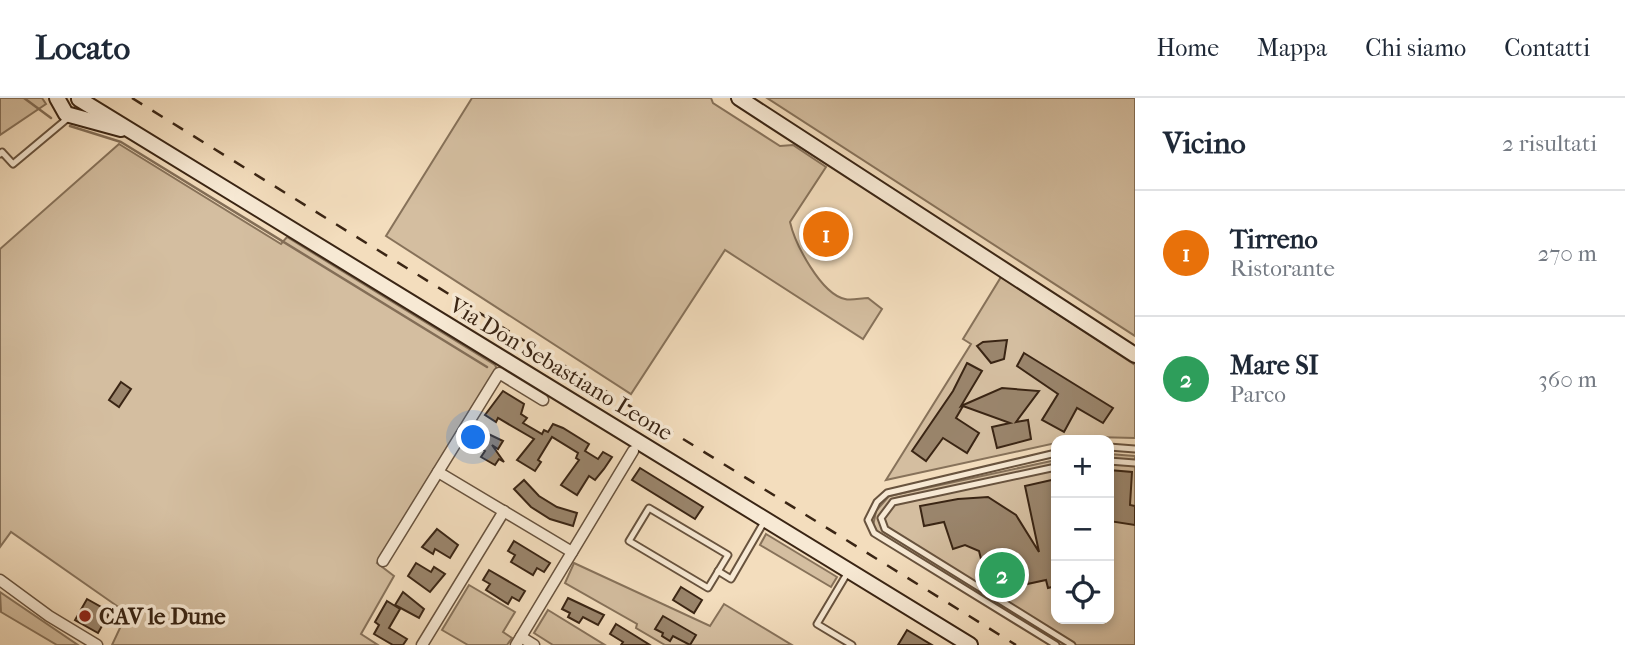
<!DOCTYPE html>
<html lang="it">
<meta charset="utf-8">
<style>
:root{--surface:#fff;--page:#f2f2f3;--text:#1f2937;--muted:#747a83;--line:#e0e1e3;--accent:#db2777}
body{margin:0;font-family:"IM FELL French Canon",serif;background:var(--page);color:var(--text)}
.controls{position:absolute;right:21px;bottom:21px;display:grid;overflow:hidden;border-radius:14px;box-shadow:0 4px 10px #0003}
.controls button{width:63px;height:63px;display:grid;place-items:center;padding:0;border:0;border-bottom:2px solid var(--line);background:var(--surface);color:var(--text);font:35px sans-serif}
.you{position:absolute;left:474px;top:340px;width:24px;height:24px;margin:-18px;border:5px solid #fff;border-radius:50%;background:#1a73e8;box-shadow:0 0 0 10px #1a73e833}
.badge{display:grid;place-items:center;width:46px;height:46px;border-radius:50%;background:var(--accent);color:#fff;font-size:23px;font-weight:700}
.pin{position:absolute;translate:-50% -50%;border:4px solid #fff;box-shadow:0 2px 7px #0006}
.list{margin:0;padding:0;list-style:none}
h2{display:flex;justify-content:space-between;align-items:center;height:91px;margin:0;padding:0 28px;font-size:30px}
h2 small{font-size:23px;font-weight:400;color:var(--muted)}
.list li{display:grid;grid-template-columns:46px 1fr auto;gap:21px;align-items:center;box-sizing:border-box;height:126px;padding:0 28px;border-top:2px solid var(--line)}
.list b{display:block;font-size:26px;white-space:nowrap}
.list p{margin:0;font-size:23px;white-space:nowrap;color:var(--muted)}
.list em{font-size:23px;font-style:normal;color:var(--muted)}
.icon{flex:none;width:38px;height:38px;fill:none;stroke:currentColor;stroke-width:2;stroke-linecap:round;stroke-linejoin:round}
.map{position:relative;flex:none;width:1135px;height:547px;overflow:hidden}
header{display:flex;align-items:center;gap:42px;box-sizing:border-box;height:98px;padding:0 35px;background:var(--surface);border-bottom:2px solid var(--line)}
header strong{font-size:33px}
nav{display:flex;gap:38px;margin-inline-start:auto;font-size:24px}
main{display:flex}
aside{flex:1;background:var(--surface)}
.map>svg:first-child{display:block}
</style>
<header>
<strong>Locato</strong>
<nav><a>Home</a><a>Mappa</a><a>Chi siamo</a><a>Contatti</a></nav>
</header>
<main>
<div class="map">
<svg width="1135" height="547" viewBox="0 0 1135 547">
<rect width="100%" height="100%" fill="#f3ddbd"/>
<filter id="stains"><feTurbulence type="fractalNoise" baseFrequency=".00286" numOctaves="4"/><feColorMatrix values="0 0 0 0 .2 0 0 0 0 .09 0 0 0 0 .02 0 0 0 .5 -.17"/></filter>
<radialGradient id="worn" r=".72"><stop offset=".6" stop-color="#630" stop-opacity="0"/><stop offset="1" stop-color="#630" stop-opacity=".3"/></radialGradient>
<!-- green -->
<g fill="#d4bea0" stroke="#87725a" stroke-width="2">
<path d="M0,0H42L46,6L0,37Z"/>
<path d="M472,0H711L713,5L780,48L793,47L826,69L790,124C795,146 821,196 845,201C851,203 861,200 868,200L882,211L863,241L725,152L631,296L386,138Z"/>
<path d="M767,0H1135V238Z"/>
<path d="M119,46L281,146L287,139L495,267L497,271L377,465L394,478L361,536L378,547H112L127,515L11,434L0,449V151Z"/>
<path d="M1001,179L1135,267V340L1094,339L1056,342V345L886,382L971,246L963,241Z"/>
<path d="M1109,356L1135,358V547H1060L877,433L873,428L876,413L889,398L1056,362V521H1109Z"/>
<path d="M766,436L837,479L831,489L760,447Z"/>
<path d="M574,465L710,528L724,506L792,547H665L636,530L637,526L565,485Z"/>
<path d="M469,487L515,514L503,534L512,540L507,547H468L442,532Z"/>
<path d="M0,494L78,547H57L1,514Z"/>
<path d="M548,512L605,547H553L534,535Z"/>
</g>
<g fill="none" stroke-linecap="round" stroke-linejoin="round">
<!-- stream -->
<g stroke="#836e57" stroke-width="2.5">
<path d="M24,0L51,20"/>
<path d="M70,28L121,44L487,269"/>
</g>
</g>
<!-- building -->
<g fill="#9a856c" stroke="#3a2514" stroke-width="2">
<path d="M819,118L844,134L831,153L806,137Z"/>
<path d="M1007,242L1004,261L991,265L977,248L983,244Z"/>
<path d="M1024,255L1113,310L1103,325L1077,310L1064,334L1042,322L1058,296L1017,268Z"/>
<path d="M967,265L982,273L961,308L1002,290L1039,293L1016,324L1028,322L1031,341L997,350L992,329L1010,325L963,308L956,320L979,335L967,355L943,340L926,363L912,353L953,293Z"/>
<path d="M121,284L131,291L119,309L109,302Z"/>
<path d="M503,293L524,306L521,316L527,320L523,325L542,336L544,332L548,334L553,326L563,330L589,346L585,353L598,361L603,354L612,359L604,371L595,382L589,378L577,397L561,387L579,362L576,360L578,355L552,339L538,362L541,364L535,373L517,362L534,341L498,320L496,324L485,317Z"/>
<path d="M478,331L503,343L498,351L492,347L504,364L499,361L495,367L481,359L485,353L470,344Z"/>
<path d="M640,370L703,409L695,421L632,382Z"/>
<path d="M1109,372L1132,374L1130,407L1135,408V427L1109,423Z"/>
<path d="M1056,381V488L1048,490L1046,482L1018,488L1013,465L984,473L979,453L965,447L953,451L944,424L924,428L920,408L958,401L988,399L1016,417L1039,454L1025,388Z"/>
<path d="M524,382L539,398L557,409L577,415L573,428L550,421L531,409L514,391Z"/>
<path d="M437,431L458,447L450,460L435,451L433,456L422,449Z"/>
<path d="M514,443L550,465L544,474L537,470L533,477L511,464L515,457L508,453Z"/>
<path d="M416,465L431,474L434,469L445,476L430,494L408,478Z"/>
<path d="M489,472L525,493L519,503L512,499L508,506L486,492L490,486L483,482Z"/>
<path d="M681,489L702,502L694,515L673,502Z"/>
<path d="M403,494L424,511L419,520L395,507Z"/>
<path d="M568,500L604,517L598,527L583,519L579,525L568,519L570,515L562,511Z"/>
<path d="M87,501L110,514L98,535L75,522Z"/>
<path d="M387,503L400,511L389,530L407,541L403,547H393L374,536L379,527L375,524Z"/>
<path d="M663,518L696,537L690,547L673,538L670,543L662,538L663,535L655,531Z"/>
<path d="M616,526L634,537L650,547H621L623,544L610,536Z"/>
<path d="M907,532L932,547H898Z"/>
</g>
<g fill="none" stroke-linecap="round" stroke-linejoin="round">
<defs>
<g id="lane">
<path d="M0,56L2,54L13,66L68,20"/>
<path d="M1109,349L1135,351"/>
<path d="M1109,363L1135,365"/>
<path d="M1056,369L893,404L881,420L885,431L1072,547"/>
<path d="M649,410L728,457L708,490L629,443Z"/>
<path d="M718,473L731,481L764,424"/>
<path d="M848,474L817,526L852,547"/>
<path d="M1056,547L874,435L868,422L877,404L887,395L1056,355"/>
</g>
<g id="street">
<path d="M438,374L572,454"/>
<path d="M383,463L499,275L543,302"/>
<path d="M0,482L49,518L97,547"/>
<path d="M521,539L534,547"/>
<path d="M422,547L504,413"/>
<path d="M516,547L633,353"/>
</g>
<g id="secondary">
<path d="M57,0L66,16L121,31"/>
<path d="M739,0L1135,257"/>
<path d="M79,1L970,547"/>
</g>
</defs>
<!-- lane casing -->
<use href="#lane" stroke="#68533e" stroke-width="9"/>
<!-- street casing -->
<use href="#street" stroke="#68533e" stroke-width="13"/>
<!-- secondary casing -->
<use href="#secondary" stroke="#3a2514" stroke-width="18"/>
<!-- lane -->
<use href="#lane" stroke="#f7e9d4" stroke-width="5"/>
<!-- street -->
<use href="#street" stroke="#f7e9d4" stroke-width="10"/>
<!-- secondary -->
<use href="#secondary" stroke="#f7e9d4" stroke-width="14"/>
<!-- rail -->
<path stroke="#3a2514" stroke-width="2.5" stroke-dasharray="12 12" stroke-linecap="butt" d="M132,0L1016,547"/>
</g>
<!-- markers -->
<circle fill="#8f2418" stroke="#f7e9d4" stroke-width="2.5" cx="85" cy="518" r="7"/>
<g text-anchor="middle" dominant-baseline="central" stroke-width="7" stroke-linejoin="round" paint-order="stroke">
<!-- street labels -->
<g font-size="23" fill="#3a2514" stroke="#f7e9d4">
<text transform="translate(561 271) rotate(31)">Via Don Sebastiano Leone</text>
</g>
<!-- poi labels -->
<g font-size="23" font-weight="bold" fill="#3a2514" stroke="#f7e9d4" text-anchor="start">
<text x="99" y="518">CAV le Dune</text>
</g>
</g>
<rect width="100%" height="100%" filter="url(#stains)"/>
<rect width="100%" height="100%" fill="url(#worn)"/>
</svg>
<div class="controls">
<button>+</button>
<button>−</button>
<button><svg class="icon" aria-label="locate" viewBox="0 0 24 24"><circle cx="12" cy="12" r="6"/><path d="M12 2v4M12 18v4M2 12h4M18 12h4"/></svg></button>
</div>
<div class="you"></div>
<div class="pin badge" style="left:826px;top:136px;background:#e8710a">1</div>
<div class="pin badge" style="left:1002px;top:477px;background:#2e9e5b">2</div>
</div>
<aside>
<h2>Vicino<small>2 risultati</small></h2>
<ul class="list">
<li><span class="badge" style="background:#e8710a">1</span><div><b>Tirreno</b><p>Ristorante</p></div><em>270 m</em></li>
<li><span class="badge" style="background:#2e9e5b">2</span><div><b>Mare SI</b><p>Parco</p></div><em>360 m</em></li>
</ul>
</aside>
</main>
